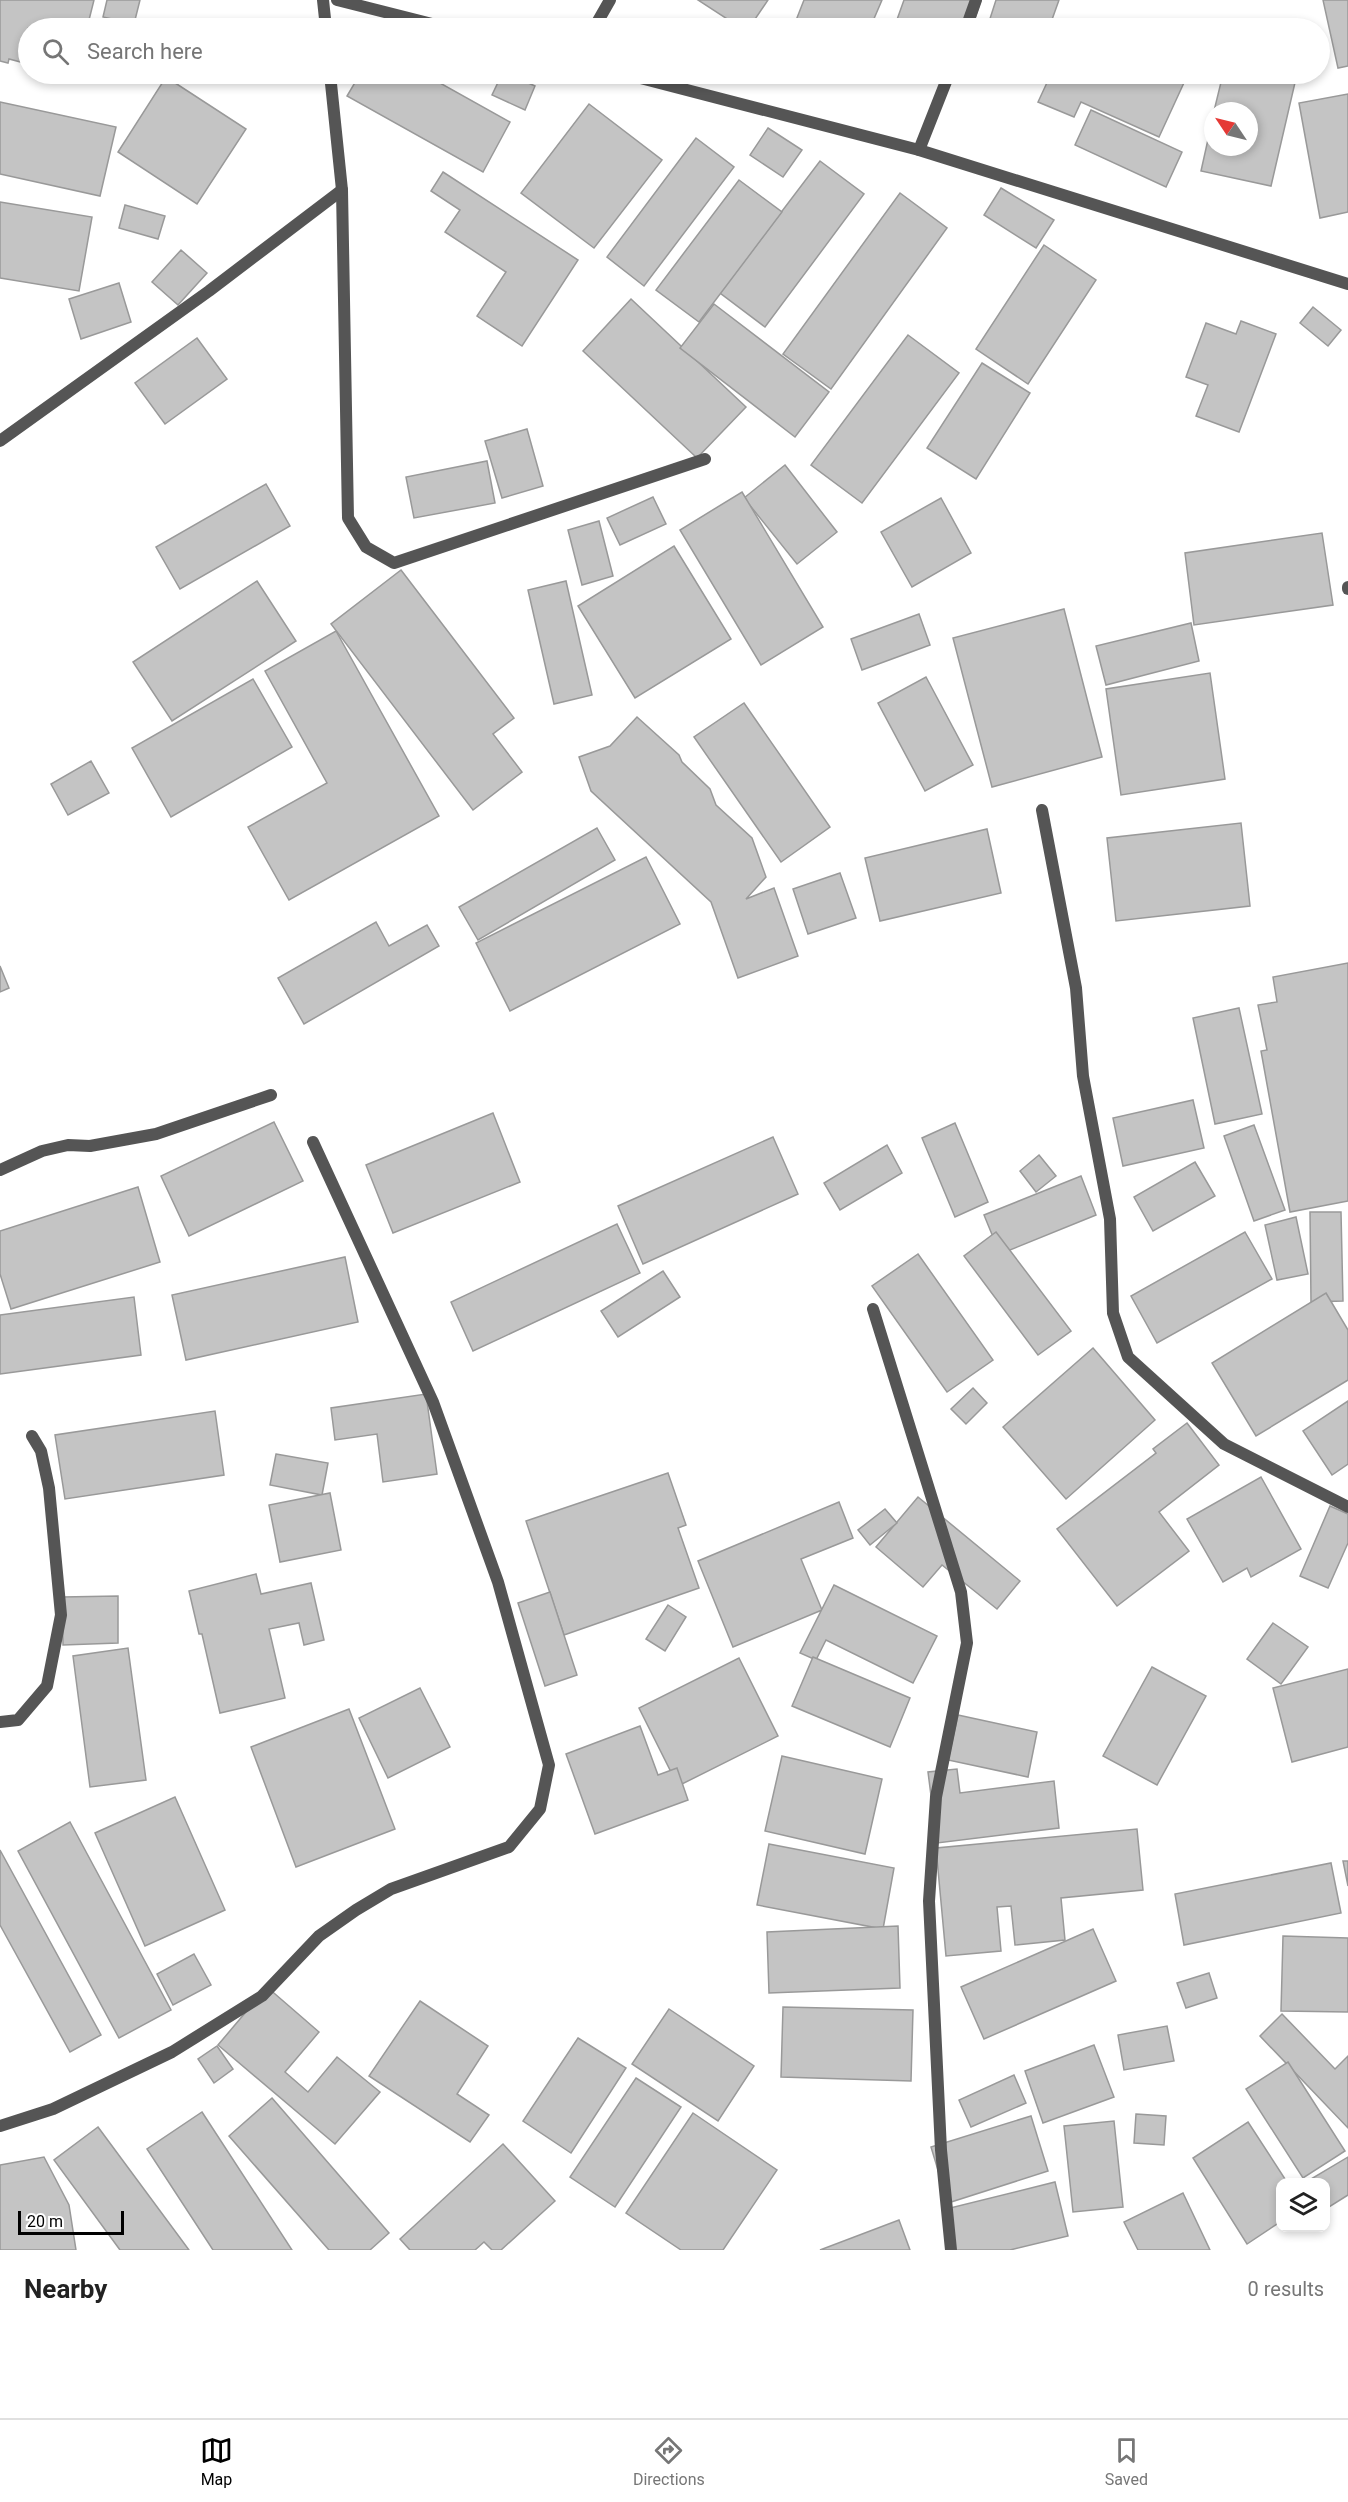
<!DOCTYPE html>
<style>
:root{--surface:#fff;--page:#f2f2f2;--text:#222;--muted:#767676;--line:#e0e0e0;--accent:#000}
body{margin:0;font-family:Roboto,sans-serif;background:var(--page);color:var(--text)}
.controls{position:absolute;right:18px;bottom:18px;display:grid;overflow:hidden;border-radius:12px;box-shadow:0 3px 9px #0003}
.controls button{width:54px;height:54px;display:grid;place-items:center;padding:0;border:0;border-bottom:2px solid var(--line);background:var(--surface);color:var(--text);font:30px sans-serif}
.compass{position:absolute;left:1204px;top:102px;width:54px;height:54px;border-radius:50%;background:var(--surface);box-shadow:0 3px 9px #0003;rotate:305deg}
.scale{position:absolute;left:18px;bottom:15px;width:106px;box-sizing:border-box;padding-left:6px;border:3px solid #000;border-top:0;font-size:16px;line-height:21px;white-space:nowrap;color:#000;-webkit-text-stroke:4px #fff;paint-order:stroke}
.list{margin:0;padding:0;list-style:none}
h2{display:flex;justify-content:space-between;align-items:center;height:78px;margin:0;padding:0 24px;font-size:26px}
h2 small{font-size:20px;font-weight:400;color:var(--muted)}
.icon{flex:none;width:33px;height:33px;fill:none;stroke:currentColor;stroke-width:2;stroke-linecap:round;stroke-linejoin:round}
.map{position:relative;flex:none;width:1348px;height:2250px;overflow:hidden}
.search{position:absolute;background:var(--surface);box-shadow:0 3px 9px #0003;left:18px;right:18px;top:18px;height:66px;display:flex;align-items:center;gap:15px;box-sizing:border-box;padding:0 21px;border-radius:33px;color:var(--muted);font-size:22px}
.sheet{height:168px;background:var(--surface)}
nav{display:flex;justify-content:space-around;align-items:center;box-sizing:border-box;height:84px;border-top:2px solid var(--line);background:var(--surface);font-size:16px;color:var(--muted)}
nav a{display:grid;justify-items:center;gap:3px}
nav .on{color:var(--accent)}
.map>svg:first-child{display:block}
</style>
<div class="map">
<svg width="1348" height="2250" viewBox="0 0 1348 2250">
<rect width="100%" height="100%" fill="#fff"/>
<!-- building -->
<g fill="#c4c4c4" stroke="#999" stroke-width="1.5">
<path d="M0,0H94L87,28H28V64L9,59L8,63L0,61Z"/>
<path d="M107,0H140L134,24L103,17Z"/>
<path d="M698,0H768L749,28H741Z"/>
<path d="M804,0H882L870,28H793Z"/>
<path d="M904,0H981L972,28H894Z"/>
<path d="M996,0H1059L1049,28H987Z"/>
<path d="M1323,0H1348V66L1338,68Z"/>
<path d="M360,74H399L413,81L417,74H424L510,122L483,172L347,96Z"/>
<path d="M502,74H508L535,86L525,110L492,95Z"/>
<path d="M1051,74H1188L1159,137L1081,102L1074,117L1038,102Z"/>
<path d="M1223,74H1297L1271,186L1201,171L1213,117V147H1249V111H1214Z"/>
<path d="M166,77L246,129L197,204L118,152Z"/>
<path d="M1348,94V212L1320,218L1299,103Z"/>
<path d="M0,102L116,127L100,196L0,174Z"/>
<path d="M589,104L662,160L594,248L521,193Z"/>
<path d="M1091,110L1182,152L1166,187L1075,145Z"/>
<path d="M768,128L802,150L783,177L750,155Z"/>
<path d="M696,138L734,167L644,286L607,257Z"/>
<path d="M820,161L864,194L765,327L720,293Z"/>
<path d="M443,172L578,260L522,346L477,316L506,272L445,232L460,210L431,191Z"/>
<path d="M739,180L782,212L699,322L656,290Z"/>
<path d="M1001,188L1054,220L1036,248L984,215Z"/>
<path d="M900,193L947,228L831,389L783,354Z"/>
<path d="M0,202L92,217L79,291L0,278Z"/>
<path d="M125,205L165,216L158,239L119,228Z"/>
<path d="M1044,245L1096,280L1028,384L976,349Z"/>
<path d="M181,250L207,273L178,305L152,282Z"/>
<path d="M119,283L131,322L81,339L69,299Z"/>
<path d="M631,299L746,407L697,458L583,351Z"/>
<path d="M714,304L829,392L795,437L680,348Z"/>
<path d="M1313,307L1341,330L1328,346L1300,323Z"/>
<path d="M1241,321L1276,334L1239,432L1196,416L1208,385L1186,377L1206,323L1236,334Z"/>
<path d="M908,335L959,373L862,503L811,465Z"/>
<path d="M197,338L227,379L165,424L135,383Z"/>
<path d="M982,363L1030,393L976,479L927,448Z"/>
<path d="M527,429L543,486L502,498L485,441Z"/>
<path d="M487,461L495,503L414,518L406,477Z"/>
<path d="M785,465L837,532L797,564L744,498Z"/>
<path d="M266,484L290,526L180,589L156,547Z"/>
<path d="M742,492L823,627L761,665L680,530Z"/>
<path d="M653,497L666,524L620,545L607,518Z"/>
<path d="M941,498L971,553L912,587L881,532Z"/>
<path d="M599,521L613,576L582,585L568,530Z"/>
<path d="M1322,533L1333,605L1194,625L1185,553Z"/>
<path d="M674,546L731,639L635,698L578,606Z"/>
<path d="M401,570L514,718L493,734L522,772L473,810L331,624Z"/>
<path d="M257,581L296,641L172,721L133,662Z"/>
<path d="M566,581L592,695L554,704L528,590Z"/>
<path d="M1064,609L1102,757L992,787L953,638Z"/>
<path d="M919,614L930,645L862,670L851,639Z"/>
<path d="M1191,623L1199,661L1106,685L1096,646Z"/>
<path d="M336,631L439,816L289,900L248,827L327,783L265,671Z"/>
<path d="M1210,673L1225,779L1121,795L1106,689Z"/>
<path d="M926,677L973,765L925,791L878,703Z"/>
<path d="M253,679L292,747L171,817L132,748Z"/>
<path d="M744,703L830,827L781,862L694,737Z"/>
<path d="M637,717L679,755L682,762L710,789L716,805L752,838L766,877L746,899L774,888L798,956L738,978L711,902L591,791L579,757L610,746Z"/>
<path d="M91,761L109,793L68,815L51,784Z"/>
<path d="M1241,823L1250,906L1116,921L1107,838Z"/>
<path d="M597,828L615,860L478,940L459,907Z"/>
<path d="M987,829L1001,893L880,921L865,858Z"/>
<path d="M646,857L680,924L510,1011L476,943Z"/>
<path d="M840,873L856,918L808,934L793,889Z"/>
<path d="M376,922L389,946L427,925L439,946L304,1024L278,978Z"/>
<path d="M1348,963V1201L1290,1212L1261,1051L1267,1050L1258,1005L1277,1002L1273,977Z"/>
<path d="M0,966L9,988L0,992Z"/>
<path d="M1239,1008L1262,1114L1215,1124L1193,1018Z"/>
<path d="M1193,1100L1204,1148L1123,1166L1113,1118Z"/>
<path d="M493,1113L520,1182L393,1233L366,1165Z"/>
<path d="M274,1122L303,1181L189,1236L161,1176Z"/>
<path d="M955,1123L988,1202L955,1217L922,1138Z"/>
<path d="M1254,1125L1285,1210L1254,1221L1224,1136Z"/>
<path d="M773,1137L798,1194L643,1264L618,1206Z"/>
<path d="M887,1145L902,1173L840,1210L824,1183Z"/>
<path d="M1039,1155L1056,1176L1036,1192L1020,1171Z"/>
<path d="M1195,1162L1215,1196L1153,1231L1134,1197Z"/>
<path d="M1081,1176L1096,1215L1000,1254L984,1215Z"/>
<path d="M138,1187L160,1262L11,1309L0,1274V1231Z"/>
<path d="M1310,1212H1341L1343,1301L1311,1302Z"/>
<path d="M1296,1217L1308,1274L1277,1280L1265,1225Z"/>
<path d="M617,1224L640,1273L473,1351L451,1302Z"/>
<path d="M996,1232L1071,1331L1038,1355L964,1256Z"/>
<path d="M1245,1232L1272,1279L1157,1343L1131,1296Z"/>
<path d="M918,1254L993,1360L947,1392L872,1286Z"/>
<path d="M345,1257L358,1322L186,1360L172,1295Z"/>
<path d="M663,1271L680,1297L618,1337L601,1311Z"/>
<path d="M1326,1293L1348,1330V1380L1256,1436L1212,1363Z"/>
<path d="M134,1297L141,1355L0,1374V1315Z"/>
<path d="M1093,1348L1155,1420L1066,1499L1003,1427Z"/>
<path d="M973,1388L987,1403L966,1424L951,1409Z"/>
<path d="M426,1394L437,1474L383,1482L377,1434L335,1440L331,1408Z"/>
<path d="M1348,1401V1464L1332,1475L1303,1431Z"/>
<path d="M215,1411L224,1475L65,1499L55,1435Z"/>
<path d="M1187,1423L1219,1465L1159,1512L1189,1551L1117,1606L1057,1529L1156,1453L1153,1449Z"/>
<path d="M276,1454L328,1463L322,1495L270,1485Z"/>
<path d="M668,1473L686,1525L678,1528L699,1588L564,1635L526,1521Z"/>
<path d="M1261,1477L1301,1549L1251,1577L1247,1568L1223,1582L1187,1519Z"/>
<path d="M330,1493L341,1550L280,1562L269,1505Z"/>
<path d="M918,1497L1020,1581L997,1609L942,1565L923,1587L876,1547Z"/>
<path d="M839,1502L853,1538L801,1559L822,1610L733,1647L698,1561Z"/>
<path d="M1330,1506L1348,1514V1543L1328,1588L1300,1576Z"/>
<path d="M885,1509L897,1523L870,1545L858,1530Z"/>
<path d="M256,1574L261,1594L311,1583L324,1640L304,1645L299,1623L269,1629L285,1698L220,1713L202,1634H199L189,1591Z"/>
<path d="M834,1585L937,1636L913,1683L826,1640L816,1660L800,1653Z"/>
<path d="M550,1592L577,1675L545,1686L518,1603Z"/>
<path d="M118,1596V1643L63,1645L62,1597Z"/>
<path d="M668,1605L686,1617L665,1651L646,1639Z"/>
<path d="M1273,1623L1308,1647L1281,1684L1247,1659Z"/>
<path d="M128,1648L146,1780L90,1787L73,1656Z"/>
<path d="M813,1657L910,1698L890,1747L792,1706Z"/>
<path d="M739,1658L778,1736L678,1786L639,1708Z"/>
<path d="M1152,1667L1206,1696L1157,1785L1103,1756Z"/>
<path d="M1348,1669V1747L1292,1762L1273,1688Z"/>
<path d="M420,1688L450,1747L388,1778L359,1718Z"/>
<path d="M349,1709L395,1829L296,1867L251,1747Z"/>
<path d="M958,1715L1037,1732L1028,1777L948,1760Z"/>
<path d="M640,1726L658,1775L677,1768L688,1800L595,1834L566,1754Z"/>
<path d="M782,1756L882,1779L865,1854L765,1831Z"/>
<path d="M957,1769L960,1793L1054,1781L1059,1828L937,1843L928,1772Z"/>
<path d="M175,1797L225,1910L145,1946L95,1833Z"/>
<path d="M70,1822L171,2010L119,2038L18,1851Z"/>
<path d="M1137,1829L1143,1890L1061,1898L1065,1940L1015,1945L1011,1906L997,1907L1001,1951L946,1956L936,1848Z"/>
<path d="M769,1844L894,1868L883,1929L757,1905Z"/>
<path d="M0,1850L101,2035L70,2052L0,1925Z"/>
<path d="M1343,1861H1348V1886Z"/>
<path d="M1331,1863L1341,1913L1184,1945L1175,1894Z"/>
<path d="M898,1926L900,1988L769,1993L767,1932Z"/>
<path d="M1093,1929L1116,1981L984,2039L961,1987Z"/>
<path d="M1283,1936L1348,1938V2012L1281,2011Z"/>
<path d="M194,1954L211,1985L173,2005L157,1974Z"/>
<path d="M1209,1973L1217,1998L1186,2008L1177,1983Z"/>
<path d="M267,1987L319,2032L285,2072L308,2092L337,2057L380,2092L335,2144L218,2045Z"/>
<path d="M420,2001L488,2046L457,2094L489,2115L470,2142L369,2076Z"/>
<path d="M783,2007L913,2010L911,2081L781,2077Z"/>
<path d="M669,2009L754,2066L718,2121L632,2064Z"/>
<path d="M1282,2014L1335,2069L1348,2056V2128L1260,2036Z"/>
<path d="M1167,2026L1174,2061L1124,2070L1118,2035Z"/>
<path d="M578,2038L626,2068L571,2153L523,2121Z"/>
<path d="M1094,2045L1114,2097L1043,2123L1025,2071Z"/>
<path d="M217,2046L233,2069L214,2083L198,2059Z"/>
<path d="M1288,2062L1345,2151L1303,2178L1246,2089Z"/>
<path d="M1014,2075L1026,2103L971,2127L959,2100Z"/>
<path d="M636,2078L681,2107L615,2207L570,2177Z"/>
<path d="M272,2098L389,2233L370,2250H329L229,2136Z"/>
<path d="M202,2112L292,2250H213L147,2149Z"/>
<path d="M693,2113L777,2170L723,2250H681L626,2213Z"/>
<path d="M1136,2114L1166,2116L1164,2145L1134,2143Z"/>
<path d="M1031,2116L1048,2171L948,2203L931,2147Z"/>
<path d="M1114,2121L1123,2207L1073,2212L1064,2126Z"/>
<path d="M1248,2122L1287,2182H1280V2222L1247,2244L1193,2158Z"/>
<path d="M98,2127L189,2250H120L54,2160Z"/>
<path d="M503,2144L555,2201L501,2250H492L484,2242L475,2250H410L400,2239Z"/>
<path d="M44,2157L69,2205L76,2250H0V2165Z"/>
<path d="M1348,2157V2195L1329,2207L1326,2202V2182H1313L1311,2179Z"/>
<path d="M1055,2182L1068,2236L1010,2250H955L946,2209Z"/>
<path d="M1183,2193L1210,2250H1138L1124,2222Z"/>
<path d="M899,2220L910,2250H820Z"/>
</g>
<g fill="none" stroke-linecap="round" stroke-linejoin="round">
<!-- lane -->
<g stroke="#555" stroke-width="12">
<path d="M594,28L610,0"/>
<path d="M966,28L976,0"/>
<path d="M919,150L949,74"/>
<path d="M1348,587V589"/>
</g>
<!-- street -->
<g stroke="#555" stroke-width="12">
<path d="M323,0L326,28"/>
<path d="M337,0L448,28"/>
<path d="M330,74L342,190L348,518L366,547L394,563L705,459"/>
<path d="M625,74L919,150L1348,284"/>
<path d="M0,441L209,291L342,190"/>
<path d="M1042,810L1076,988L1083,1076L1110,1219L1113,1313L1128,1357L1224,1444L1348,1507"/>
<path d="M0,1170L42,1151L68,1145L90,1146L156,1134L271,1095"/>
<path d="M873,1309L961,1592L967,1643L936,1797L929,1901L941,2150L951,2250"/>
<path d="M0,1722L18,1720L47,1686L61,1615L49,1488L41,1451L32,1436"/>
<path d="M0,2126L53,2109L172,2052L262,1996L319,1936L356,1910L391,1889L509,1847L540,1809L549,1765L498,1582L433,1402L313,1142"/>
</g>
</g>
</svg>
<div class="controls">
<button><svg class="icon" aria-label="layers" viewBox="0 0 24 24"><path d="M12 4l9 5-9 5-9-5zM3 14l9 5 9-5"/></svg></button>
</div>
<svg class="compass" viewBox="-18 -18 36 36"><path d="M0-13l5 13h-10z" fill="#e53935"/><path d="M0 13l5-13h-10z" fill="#767676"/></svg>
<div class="scale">20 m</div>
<div class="search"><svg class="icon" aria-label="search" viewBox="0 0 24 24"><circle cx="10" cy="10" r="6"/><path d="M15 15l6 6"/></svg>Search here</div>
</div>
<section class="sheet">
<h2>Nearby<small>0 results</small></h2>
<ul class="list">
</ul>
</section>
<nav>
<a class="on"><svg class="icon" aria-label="map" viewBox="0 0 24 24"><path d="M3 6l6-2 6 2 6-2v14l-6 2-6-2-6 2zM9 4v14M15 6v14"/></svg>Map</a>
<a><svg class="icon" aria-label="directions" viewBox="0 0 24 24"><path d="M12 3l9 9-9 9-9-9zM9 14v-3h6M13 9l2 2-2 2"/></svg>Directions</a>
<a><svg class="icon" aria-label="saved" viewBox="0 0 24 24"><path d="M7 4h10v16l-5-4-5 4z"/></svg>Saved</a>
</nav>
